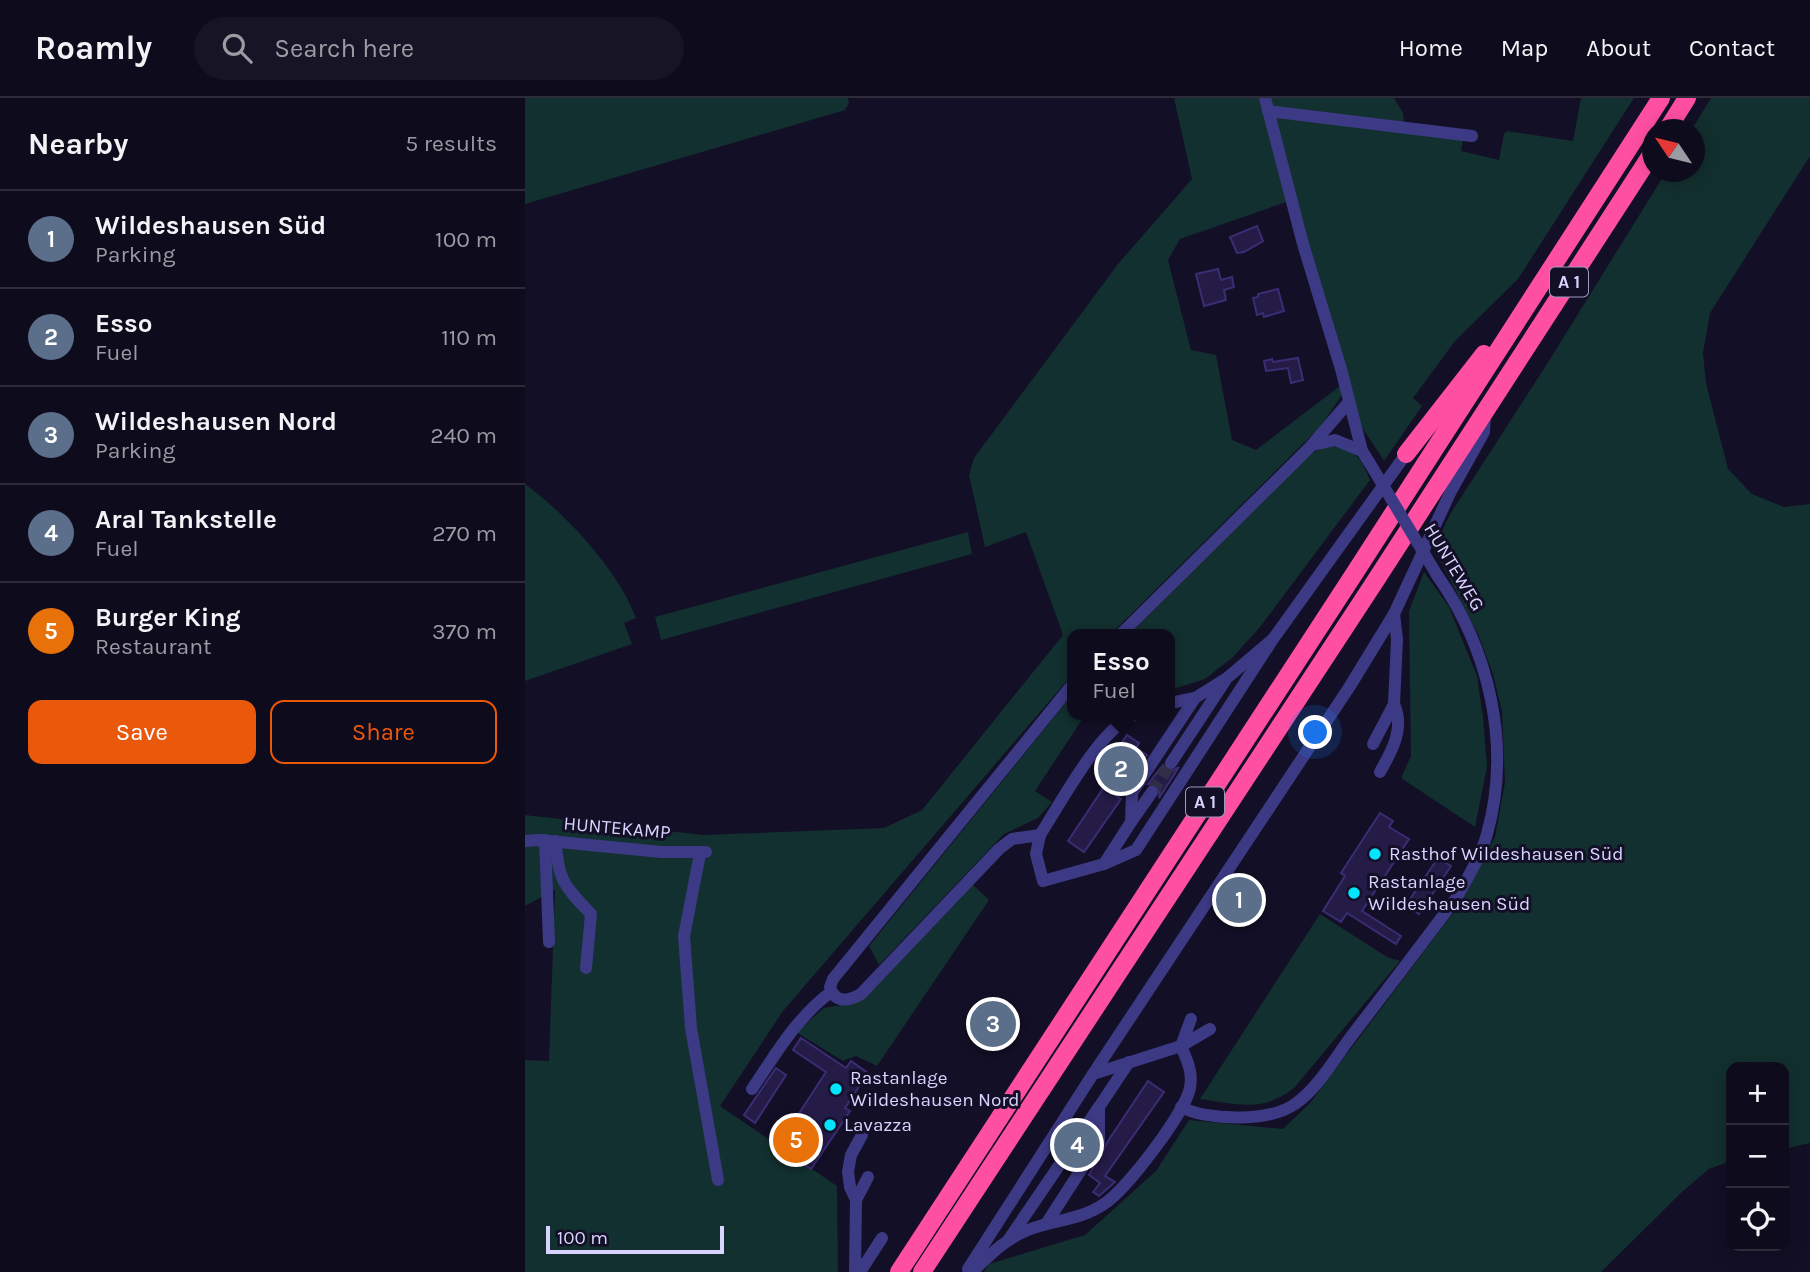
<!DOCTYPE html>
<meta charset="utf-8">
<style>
:root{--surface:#0e0b1c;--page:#171425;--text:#f1f3f6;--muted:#9b9ba3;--line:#2e2b3b;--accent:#ea580c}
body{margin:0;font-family:Karla,sans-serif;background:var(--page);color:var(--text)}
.controls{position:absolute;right:21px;bottom:21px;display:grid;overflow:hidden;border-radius:14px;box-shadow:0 4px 18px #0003}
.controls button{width:63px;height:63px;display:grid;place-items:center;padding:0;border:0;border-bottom:2px solid var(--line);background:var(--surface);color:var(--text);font:35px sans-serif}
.compass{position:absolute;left:1117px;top:21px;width:63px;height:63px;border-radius:50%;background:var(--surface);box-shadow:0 4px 18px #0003;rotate:305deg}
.scale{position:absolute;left:21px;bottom:18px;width:178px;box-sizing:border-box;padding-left:7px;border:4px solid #d9d4ff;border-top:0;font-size:19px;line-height:24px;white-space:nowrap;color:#d9d4ff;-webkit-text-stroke:5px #130f26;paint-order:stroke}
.you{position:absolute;left:791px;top:635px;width:24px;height:24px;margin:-18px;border:5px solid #fff;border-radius:50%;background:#1a73e8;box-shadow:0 0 0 10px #1a73e833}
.badge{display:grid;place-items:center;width:46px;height:46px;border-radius:50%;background:var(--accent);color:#fff;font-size:23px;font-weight:700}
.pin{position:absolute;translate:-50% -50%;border:4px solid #fff;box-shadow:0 2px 7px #0006}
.popup{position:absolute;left:542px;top:531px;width:108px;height:91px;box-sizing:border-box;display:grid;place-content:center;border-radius:14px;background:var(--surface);filter:drop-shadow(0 2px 5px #0005);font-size:23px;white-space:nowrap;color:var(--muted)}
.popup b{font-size:26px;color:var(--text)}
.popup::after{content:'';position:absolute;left:50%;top:100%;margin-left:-14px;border:14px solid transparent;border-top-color:var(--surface)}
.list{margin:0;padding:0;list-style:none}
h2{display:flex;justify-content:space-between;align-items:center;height:91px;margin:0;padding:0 28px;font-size:30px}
h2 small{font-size:23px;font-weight:400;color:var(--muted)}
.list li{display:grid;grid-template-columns:46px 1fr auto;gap:21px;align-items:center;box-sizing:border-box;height:98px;padding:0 28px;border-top:2px solid var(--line)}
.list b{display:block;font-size:26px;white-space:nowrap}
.list p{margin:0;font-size:23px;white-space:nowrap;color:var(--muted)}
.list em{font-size:23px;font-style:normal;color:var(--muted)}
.actions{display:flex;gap:14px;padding:21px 28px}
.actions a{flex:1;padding:16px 0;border:2px solid var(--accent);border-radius:14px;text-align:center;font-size:24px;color:var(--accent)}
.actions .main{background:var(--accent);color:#fff}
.icon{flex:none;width:38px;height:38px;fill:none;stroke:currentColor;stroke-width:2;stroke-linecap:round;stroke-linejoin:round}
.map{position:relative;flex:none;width:1285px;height:1174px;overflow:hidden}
header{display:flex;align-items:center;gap:42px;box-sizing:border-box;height:98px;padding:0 35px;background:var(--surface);border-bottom:2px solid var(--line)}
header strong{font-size:33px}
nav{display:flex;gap:38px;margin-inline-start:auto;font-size:24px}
.search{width:490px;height:63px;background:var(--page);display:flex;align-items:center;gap:18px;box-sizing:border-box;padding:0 24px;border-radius:38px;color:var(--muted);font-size:26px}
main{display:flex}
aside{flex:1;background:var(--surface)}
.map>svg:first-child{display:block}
</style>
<header>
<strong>Roamly</strong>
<div class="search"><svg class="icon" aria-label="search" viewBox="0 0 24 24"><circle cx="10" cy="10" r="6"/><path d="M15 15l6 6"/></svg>Search here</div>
<nav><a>Home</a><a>Map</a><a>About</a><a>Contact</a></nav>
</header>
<main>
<aside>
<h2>Nearby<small>5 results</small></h2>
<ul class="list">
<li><span class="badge" style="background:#5c6f8a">1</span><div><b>Wildeshausen Süd</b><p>Parking</p></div><em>100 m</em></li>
<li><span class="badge" style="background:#5c6f8a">2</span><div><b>Esso</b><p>Fuel</p></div><em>110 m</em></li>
<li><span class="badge" style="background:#5c6f8a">3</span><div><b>Wildeshausen Nord</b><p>Parking</p></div><em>240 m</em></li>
<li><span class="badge" style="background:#5c6f8a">4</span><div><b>Aral Tankstelle</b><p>Fuel</p></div><em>270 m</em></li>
<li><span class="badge" style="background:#e8710a">5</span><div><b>Burger King</b><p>Restaurant</p></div><em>370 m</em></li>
</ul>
<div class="actions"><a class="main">Save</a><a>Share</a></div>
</aside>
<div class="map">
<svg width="1285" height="1174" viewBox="0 0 1285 1174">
<rect width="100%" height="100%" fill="#130f26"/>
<!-- green -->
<g fill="#12302f">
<path d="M0,0H323L324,5L320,12L0,106Z"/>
<path d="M649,0H737L764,103L655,141L643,162L666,252L691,257L707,342L731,352L815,288L818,295L797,327L586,536H547V577L258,913L195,1008L312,1088L313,1174H0V962L24,963L30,792L0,808V717L178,737L359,730L397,712L538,537L501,434L460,449L444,377L449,360L593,166L667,81Z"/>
<path d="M744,0H869L878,15L879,27L747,11Z"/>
<path d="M1056,0H1109L993,181L930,243L888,300L897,308L859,363L833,323L747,15L938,42L936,53L974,62L979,36L982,33L1048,43Z"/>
<path d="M1186,0H1285V58L1185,215L1178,255L1181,285L1203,371L1227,396L1259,409L1285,406V1045L1259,1051V969H1206V1063L1184,1071L1158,1093L1076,1174H459L464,1166L560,1137L631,1073L664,1022L758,1031L785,1005L937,803L970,739L980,684L977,614L968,576L953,536L909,451L924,418L1022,266L1141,74H1170V32L1167,31Z"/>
<path d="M803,348C831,351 835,358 845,382L735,529L708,559L680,581L645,592V536H605L784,356Z"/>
<path d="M0,386C40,415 94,473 111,520L99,525L107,546L0,583Z"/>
<path d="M443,434L447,456L136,542L130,519Z"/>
<path d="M899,474L924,509L952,578L958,619L962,669L950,729L876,680L886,658L884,513Z"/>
<path d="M547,597V617H560L510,693L527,704L513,720L479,736L354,867L344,848Z"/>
<path d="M448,787L464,802L352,968L331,958L318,963L271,934L299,910L328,905L349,891Z"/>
<path d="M795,816L862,859L875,863L769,990C737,1015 713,1006 675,1001Z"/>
</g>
<!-- building -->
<g fill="#241b47" stroke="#3b2d73" stroke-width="2">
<path d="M732,128L738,143L719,154L712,155L705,139Z"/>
<path d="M693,171L696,182L707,179L709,189L699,192L701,202L679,208L671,176Z"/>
<path d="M753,191L759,213L739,219L738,215L732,217L728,200L733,199V196Z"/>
<path d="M773,260L778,282L766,285L763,270L741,273L739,263L747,261L748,264Z"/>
<path d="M602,637L614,645L611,650L622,657L593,699L596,701L559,754L543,743L581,686L573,680Z"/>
<path d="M638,667L645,674L654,669L634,700L635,690L628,685L623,686Z"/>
<path d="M855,715L868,723L864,729L884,741L837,813L876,838L871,846L822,815L816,824L798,813L820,778L816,775Z"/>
<path d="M913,760L926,768L894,816L881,807Z"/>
<path d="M276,940L321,970L326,963L343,975L320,1010L325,1013L286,1071L267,1058L269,1056L254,1046L301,974L268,952Z"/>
<path d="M251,970L261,977L230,1025L219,1017Z"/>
<path d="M623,983L639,994L580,1078L590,1084L574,1098L568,1094L575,1085L564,1077L583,1043Z"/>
</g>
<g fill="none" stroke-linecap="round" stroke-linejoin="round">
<!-- minor-tunnel -->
<path stroke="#312d47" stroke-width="12" stroke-dasharray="12 6" stroke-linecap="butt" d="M627,694L646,665"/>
<!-- minor -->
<g stroke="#3d3a85" stroke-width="12">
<path d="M740,0L778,146L816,271L837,353L844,364"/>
<path d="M743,13L947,38"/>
<path d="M788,347L810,342L837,353"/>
<path d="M596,536L786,348L823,305"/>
<path d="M645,605L670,600"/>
<path d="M608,617C573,634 537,703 515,737L511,756L518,783L579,766L606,724L607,695L670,600L702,580L748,541"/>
<path d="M848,646L869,606L872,541L869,516"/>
<path d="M646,665L700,583"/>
<path d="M855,674C867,653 880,630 869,606"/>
<path d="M606,724L627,694"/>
<path d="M515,737L487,741L474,751L336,896C324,903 310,906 305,889L308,881L547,587"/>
<path d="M20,742L24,844"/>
<path d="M0,743L14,742L136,754H181"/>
<path d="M31,743C32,782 41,790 66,816L61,870"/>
<path d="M175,756L159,838L166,930L193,1082"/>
<path d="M579,766L611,752L748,541L881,356"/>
<path d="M568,976L825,588L869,516L926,393L959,334L960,314"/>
<path d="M227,991C250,957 272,919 306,894"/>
<path d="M656,1009C682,1023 745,1024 770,1006C792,991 809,962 825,940C861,893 897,846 932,799C943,779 956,758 962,736C987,647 964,551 912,477"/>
<path d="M331,1102L343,1079"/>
<path d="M521,1126L574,1044V1009L604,964"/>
<path d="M484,1141L574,1009"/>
<path d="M443,1171L568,976L656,948L685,931"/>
<path d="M330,1174L331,1102L325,1089L323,1074L326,1057L337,1037"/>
<path d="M335,1174L357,1140"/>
<path d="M447,1174C464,1158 480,1141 503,1132C528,1122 556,1122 579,1106C601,1092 660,1015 665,990C668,974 662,962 656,948L666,921"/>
</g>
<!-- highway -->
<g stroke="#ff4fa3" stroke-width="18">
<path d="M1142,32L1162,0"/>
<path d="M881,356L959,256"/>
<path d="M374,1174L831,473L1136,0"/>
<path d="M397,1174L849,485L1128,54"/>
</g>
<!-- minor-bridge -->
<path stroke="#3d3a85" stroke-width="12" d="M844,364L912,477"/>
</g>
<!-- markers -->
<g fill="#00e5ff" stroke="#130f26" stroke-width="2.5">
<circle cx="850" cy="756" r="7"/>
<circle cx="829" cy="795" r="7"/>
<circle cx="311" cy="991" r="7"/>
<circle cx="305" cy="1027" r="7"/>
</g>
<g text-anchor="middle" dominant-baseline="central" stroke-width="6" stroke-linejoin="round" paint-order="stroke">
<!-- shield labels -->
<g fill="#130f26" stroke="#9e99be" stroke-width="2">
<rect x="1025" y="169.5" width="38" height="29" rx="5"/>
<rect x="661" y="689.5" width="38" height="29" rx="5"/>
</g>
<g font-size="18" font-weight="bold" fill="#d9d4ff">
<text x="1044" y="184">A 1</text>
<text x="680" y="704">A 1</text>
</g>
<!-- street labels -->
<g font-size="19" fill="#d9d4ff" stroke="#130f26">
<text transform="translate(929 469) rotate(59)">HUNTEWEG</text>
<text transform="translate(92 730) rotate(5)">HUNTEKAMP</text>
</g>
<!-- poi labels -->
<g font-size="19" fill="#d9d4ff" stroke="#130f26" text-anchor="start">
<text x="864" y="756">Rasthof Wildeshausen Süd</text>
<text x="843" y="784">Rastanlage<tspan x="843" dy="22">Wildeshausen Süd</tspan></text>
<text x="325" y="980">Rastanlage<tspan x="325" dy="22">Wildeshausen Nord</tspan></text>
<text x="319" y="1027">Lavazza</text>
</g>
</g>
</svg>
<div class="controls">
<button>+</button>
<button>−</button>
<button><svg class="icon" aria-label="locate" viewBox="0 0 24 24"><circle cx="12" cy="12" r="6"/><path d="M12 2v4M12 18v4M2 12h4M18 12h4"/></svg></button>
</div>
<svg class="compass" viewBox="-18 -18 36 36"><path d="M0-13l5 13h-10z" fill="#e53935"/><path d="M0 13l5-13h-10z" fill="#9b9ba3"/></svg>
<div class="scale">100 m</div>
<div class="you"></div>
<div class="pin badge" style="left:714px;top:802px;background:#5c6f8a">1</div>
<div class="pin badge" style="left:596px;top:671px;background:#5c6f8a">2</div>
<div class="popup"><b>Esso</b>Fuel</div>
<div class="pin badge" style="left:468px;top:926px;background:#5c6f8a">3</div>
<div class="pin badge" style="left:552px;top:1047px;background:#5c6f8a">4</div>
<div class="pin badge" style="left:271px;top:1042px;background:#e8710a">5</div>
</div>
</main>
